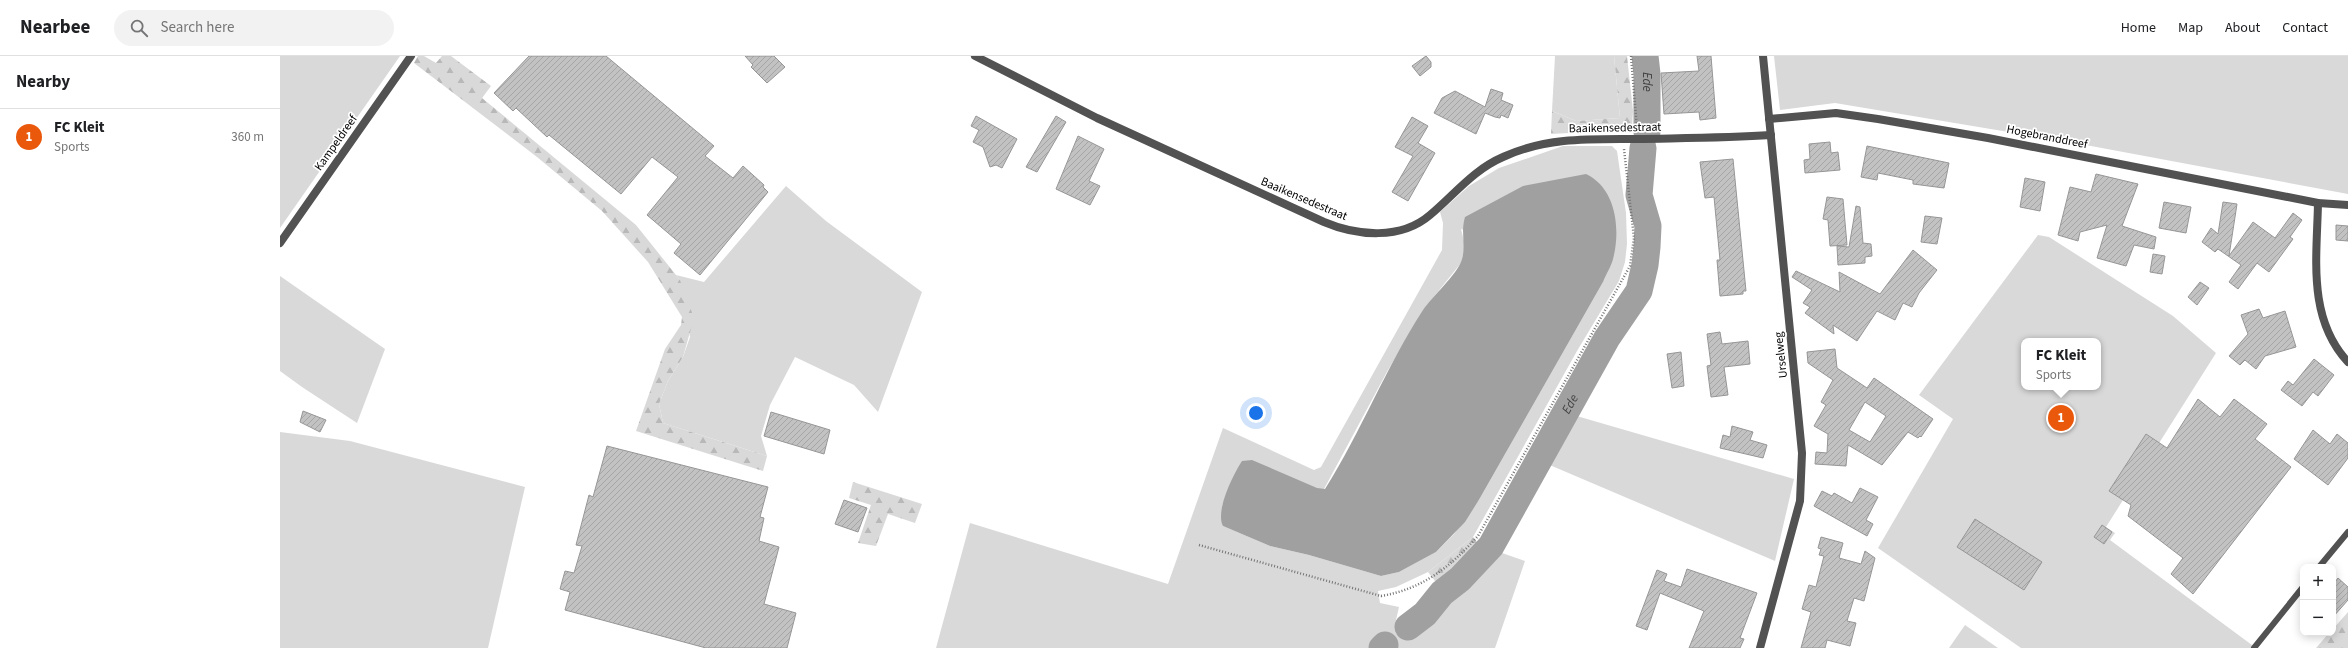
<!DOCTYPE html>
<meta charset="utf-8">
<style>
:root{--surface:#fff;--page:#f2f2f2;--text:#202124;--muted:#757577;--line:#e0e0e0;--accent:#ea580c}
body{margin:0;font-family:"Source Sans 3",sans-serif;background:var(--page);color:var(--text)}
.controls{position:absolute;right:12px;bottom:12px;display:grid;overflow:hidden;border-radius:8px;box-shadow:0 2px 10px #0003}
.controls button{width:36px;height:36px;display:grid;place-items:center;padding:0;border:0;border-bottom:1px solid var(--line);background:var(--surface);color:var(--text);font:20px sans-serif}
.you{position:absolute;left:976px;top:357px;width:14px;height:14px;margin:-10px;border:3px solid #fff;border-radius:50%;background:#1a73e8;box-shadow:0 0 0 6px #1a73e833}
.badge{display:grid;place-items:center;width:26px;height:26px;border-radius:50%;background:var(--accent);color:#fff;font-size:13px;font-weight:700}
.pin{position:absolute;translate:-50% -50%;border:2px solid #fff;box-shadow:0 1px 4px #0006}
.popup{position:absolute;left:1741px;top:282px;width:80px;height:52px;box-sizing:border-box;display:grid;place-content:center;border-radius:8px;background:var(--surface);filter:drop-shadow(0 1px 3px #0005);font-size:13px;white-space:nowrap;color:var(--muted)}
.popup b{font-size:15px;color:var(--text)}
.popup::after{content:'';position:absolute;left:50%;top:100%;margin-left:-8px;border:8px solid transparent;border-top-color:var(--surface)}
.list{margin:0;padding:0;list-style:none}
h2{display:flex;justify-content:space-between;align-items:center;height:52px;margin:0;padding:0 16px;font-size:17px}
h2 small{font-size:13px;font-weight:400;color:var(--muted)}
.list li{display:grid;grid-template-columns:26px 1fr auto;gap:12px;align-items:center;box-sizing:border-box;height:56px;padding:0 16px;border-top:1px solid var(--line)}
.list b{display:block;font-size:15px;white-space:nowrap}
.list p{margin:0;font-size:13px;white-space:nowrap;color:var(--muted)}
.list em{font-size:13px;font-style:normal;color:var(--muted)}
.icon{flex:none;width:22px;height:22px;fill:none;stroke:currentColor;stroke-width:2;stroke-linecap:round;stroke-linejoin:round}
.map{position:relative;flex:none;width:2068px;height:592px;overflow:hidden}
header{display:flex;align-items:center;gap:24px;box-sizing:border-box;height:56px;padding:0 20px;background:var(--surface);border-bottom:1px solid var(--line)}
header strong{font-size:19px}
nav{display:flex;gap:22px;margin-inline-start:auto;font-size:14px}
.search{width:280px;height:36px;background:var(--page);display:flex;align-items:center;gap:10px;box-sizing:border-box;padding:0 14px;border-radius:22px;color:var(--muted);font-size:15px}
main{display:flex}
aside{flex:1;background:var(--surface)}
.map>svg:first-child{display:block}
</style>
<header>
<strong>Nearbee</strong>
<div class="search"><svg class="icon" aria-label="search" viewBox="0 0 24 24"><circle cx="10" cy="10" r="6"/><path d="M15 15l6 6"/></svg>Search here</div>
<nav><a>Home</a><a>Map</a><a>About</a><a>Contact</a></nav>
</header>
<main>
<aside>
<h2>Nearby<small></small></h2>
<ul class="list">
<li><span class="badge">1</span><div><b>FC Kleit</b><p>Sports</p></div><em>360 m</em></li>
</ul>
</aside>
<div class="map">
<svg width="2068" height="592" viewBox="0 0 2068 592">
<defs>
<pattern id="forest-firs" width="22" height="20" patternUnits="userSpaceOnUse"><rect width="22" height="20" fill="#d9d9d9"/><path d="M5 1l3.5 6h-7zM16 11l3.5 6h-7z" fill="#b8b8b8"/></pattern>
<pattern id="building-hatch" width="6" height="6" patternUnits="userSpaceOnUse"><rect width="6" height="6" fill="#c2c2c2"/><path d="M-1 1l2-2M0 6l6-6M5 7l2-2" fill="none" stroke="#a5a5a5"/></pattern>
</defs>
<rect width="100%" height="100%" fill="#fff"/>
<!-- green -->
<g fill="#d9d9d9" fill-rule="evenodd">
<path d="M0,0H120L0,172Z"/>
<path d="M1275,0H1334L1340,62L1296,65L1272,55Z"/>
<path d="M1494,0H2068V138L1795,87L1555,47L1500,54Z"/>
<path d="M1283,90H1332L1337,95L1346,157L1347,188L1345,206L1339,225L1297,295L1193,481L1148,516L1116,531L1098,535L1100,547L1119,551L1116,564L1128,569L1161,532L1165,538L1210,503L1200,490L1276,354L1514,423L1495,505L1265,407L1222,497L1245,505L1215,592H656L690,467L888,528L943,372L1034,414L1041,411L1162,194L1163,167L1160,156L1189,130L1219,112ZM1181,173L1323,226L1200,442L1174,478L1156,496L1119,516L1101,520L1029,499L990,490L943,470L942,450L948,434L1044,433L1108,314L1144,253L1181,207L1185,189Z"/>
<path d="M506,130L546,165L642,236L598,356L574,329L515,301L490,349L481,380L487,400L383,367L379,348L388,325L403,301L410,281L400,224L396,219L424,226Z"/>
<path d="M1758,179L1769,181L1893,260L1936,297L1826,471L1835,477L1830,484L1976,592H1741L1598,492L1673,363L1639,339ZM1744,285H1818V331H1744Z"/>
<path d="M0,220L105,293L77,367L22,331L0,315Z"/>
<path d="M0,376L70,385L245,431L208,592H0Z"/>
<path d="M1685,569L1718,592H1669Z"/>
</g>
<!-- forest -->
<g fill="url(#forest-firs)">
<path d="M138,0H144L156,7L162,0H171L211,30L202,42L356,169L400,224L414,262L403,301L388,325L379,348L383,367L487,400L483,415L356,375L385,293L401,269L402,261L368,206L322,155L257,101L134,7Z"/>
<path d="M1334,0H1347L1353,55L1352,71L1343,74L1271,78L1272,55L1296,65L1340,62Z"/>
<path d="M573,426L642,448L635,467L608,458L596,490L578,487L591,449L569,442Z"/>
<path d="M1193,481L1210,502L1165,538L1148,516Z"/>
<path d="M2068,556V592H2036L2049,577H2053V573Z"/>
</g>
<!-- water -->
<path fill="#a0a0a0" d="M1306,118C1336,132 1341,173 1333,203C1331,211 1326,218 1323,226L1200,442L1185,466L1156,496L1119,516L1101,520L1029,499L990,490L943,470C935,455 953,419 962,405L972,404L1037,432L1045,433C1081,376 1106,311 1143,254C1153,240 1175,220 1181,206C1187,189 1180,178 1185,161L1243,130Z"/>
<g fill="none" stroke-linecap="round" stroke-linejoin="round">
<!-- river -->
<g stroke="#a0a0a0" stroke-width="27">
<path id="s1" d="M1365,0L1367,18V76"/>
<path id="s2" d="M1128,571L1145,558L1162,537L1180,523L1211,490L1327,282L1359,235L1365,209L1367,191L1368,170L1359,139L1363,92"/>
<path d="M1102,592L1105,589"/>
</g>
</g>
<!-- building -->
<g fill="url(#building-hatch)" stroke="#969696" fill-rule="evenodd">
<path d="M249,0H326L434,90L425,100L453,122L463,110L484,129L483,131L488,136L420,219L394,197L401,188L367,159L398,121L372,101L341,138L269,79L267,81L236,52L233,55L214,37Z"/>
<path d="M465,0H494L505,11L487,27L471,11L473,9Z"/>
<path d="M1146,0L1151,6V11L1140,20L1132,10Z"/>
<path d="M1417,0H1431L1436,62L1420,64L1419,56L1384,58L1381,17L1419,15Z"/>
<path d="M1211,33L1223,37L1221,44L1233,49L1228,62L1221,59L1220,62L1215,61L1205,57L1196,78L1154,57L1162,42L1175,35L1205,51Z"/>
<path d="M696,60L737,83L722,112L716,109L710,111L703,91L693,86L699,74L691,70Z"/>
<path d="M776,60L786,66L757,116L746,111Z"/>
<path d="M1132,61L1148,70L1138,87L1155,97L1128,145L1112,136L1133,100L1115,91Z"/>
<path d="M798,80L824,93L809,125L820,130L810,149L776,133Z"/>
<path d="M1550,86L1551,97L1558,96L1560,114L1525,117L1524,104L1530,103L1529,88Z"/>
<path d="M1587,90L1669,107L1664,132L1633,128V124L1598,117L1597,124L1581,121Z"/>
<path d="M1453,103L1466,235H1463V238L1440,240L1437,204H1440L1434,141L1425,142L1420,106Z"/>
<path d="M1816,118L1858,128L1842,170L1876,181L1874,193L1854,189L1846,210L1817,202L1827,169L1800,176L1798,185L1778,179L1790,131L1811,136Z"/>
<path d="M1745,122L1765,126L1760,155L1740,151Z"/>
<path d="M1547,141L1563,143L1567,189L1550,190L1548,164L1543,163Z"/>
<path d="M1884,146L1911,151L1906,177L1879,172Z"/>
<path d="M1943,146L1957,148L1949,200L1973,166L1995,182L2013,157L2022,164L2010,181L2013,183L1989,216L1977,207L1958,233L1949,226L1961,209L1938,193L1935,196L1922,186L1931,172L1938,178Z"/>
<path d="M1576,150L1580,151L1583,187L1591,188L1592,200L1585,201V207L1558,209L1557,190L1569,191Z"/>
<path d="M1645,160L1662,162L1657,188L1641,186Z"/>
<path d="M2056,169L2068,170V185L2056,184Z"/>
<path d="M1633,194L1657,214L1639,237L1632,251L1623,247L1615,264L1597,255L1577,285L1553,269L1554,278L1525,257L1530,251L1523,247L1532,234L1512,221L1516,215L1560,236L1559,216L1600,238Z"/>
<path d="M1873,198L1885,200L1882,218L1870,216Z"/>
<path d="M1920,226L1929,232L1917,249L1908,241Z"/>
<path d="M1979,253L1983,262L2005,255L2016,291L1985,300L1976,313L1965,304L1960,309L1949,300L1968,278L1961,259Z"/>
<path d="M1440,276L1442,288L1468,285L1470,308L1444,311L1448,339L1431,341L1427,310L1431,309L1427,278Z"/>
<path d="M1555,293L1557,312L1587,332L1594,322L1653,363L1641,381L1640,380L1638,382L1628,376L1602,409L1568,389L1566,410L1535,408L1536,396L1547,397L1548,378L1534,370L1546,349L1541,346L1553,324L1528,307L1527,296ZM1585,346L1606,360L1590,386L1569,374Z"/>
<path d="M1401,296L1404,330L1392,332L1387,298Z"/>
<path d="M2034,303L2054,319L2038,340L2033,336L2022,350L2001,334L2008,325L2013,329Z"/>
<path d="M1918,343L1940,361L1954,343L1987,368L1975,383L2011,411L1913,538L1891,518L1903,502L1848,460L1851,449L1829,435L1866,378L1887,392Z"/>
<path d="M23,355L46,364L40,376L20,366Z"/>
<path d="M491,356L550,374L544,398L484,380Z"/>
<path d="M1452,370L1473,376L1470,384L1487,389L1483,402L1440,392L1443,379L1450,381Z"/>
<path d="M2033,374L2050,388L2057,378L2068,387V402L2048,429L2014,403Z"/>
<path d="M327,390L488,431L480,461L484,462L479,485L499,491L484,548L516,557L507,592H426L285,554L290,536L280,533L285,515L294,517L302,490L296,489L309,439L313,441Z"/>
<path d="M1580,432L1598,441L1586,464L1593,468L1587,480L1534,450L1542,435L1552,440L1554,437L1572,447Z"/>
<path d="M564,444L587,452L578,476L555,468Z"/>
<path d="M1695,463L1762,506L1744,534L1677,491Z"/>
<path d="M1822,469L1832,476L1824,488L1814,481Z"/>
<path d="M1541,481L1563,487L1559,502L1581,508L1585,495L1595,502L1584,545L1574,542L1567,565L1576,567L1570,590L1547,584L1545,592H1521L1531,556L1522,553L1529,529L1536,531L1544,500L1539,499L1541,493L1538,492Z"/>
<path d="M1407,513L1477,537L1460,582L1464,583L1460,592H1409L1424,555L1380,537L1367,574L1356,570L1377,514L1387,518L1384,525L1401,531Z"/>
<path d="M2058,522L2068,531V544L2053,561V529Z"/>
</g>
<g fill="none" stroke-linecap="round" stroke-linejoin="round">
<!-- path -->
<g stroke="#747474" stroke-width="2.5" stroke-dasharray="1 2" stroke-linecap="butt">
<path d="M1351,0L1357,72"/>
<path d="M919,489L1101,540C1143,533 1170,511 1198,480L1350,210L1354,182L1344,93"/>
</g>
<!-- lane -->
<g stroke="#525252" stroke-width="6">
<path d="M2039,511L2068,476"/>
<path d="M1974,592L2023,531"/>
</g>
<!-- street -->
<g stroke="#525252" stroke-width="8">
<path d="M695,0L817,62L1044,166C1077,180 1121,184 1150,159C1175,138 1193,114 1223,101C1266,81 1312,83 1357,83C1402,82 1446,82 1491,79"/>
<path d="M1489,63L1556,57L1598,63L1708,82L2038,147L2068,149"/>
<path d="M2038,147C2037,201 2027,262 2068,306"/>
<path d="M0,187L131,0"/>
<path d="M1480,592L1520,445L1522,397L1483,0"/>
</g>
</g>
<g text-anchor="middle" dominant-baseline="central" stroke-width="3.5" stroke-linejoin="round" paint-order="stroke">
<!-- street labels -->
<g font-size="12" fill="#000" stroke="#fff">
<text transform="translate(1335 72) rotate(-1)">Baaikensedestraat</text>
<text transform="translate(1767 81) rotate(11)">Hogebranddreef</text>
<text transform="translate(56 87) rotate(-55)">Kampeldreef</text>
<text transform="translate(1024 143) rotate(23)">Baaikensedestraat</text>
<text transform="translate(1501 299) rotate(-96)">Urselweg</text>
</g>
<!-- water labels -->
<g font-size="13" font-style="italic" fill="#414141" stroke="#fff">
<text stroke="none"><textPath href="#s1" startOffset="26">Ede</textPath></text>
<text stroke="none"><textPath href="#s2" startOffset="279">Ede</textPath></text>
</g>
</g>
</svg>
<div class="controls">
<button>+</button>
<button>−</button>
</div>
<div class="you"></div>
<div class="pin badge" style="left:1781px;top:362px">1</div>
<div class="popup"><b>FC Kleit</b>Sports</div>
</div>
</main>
